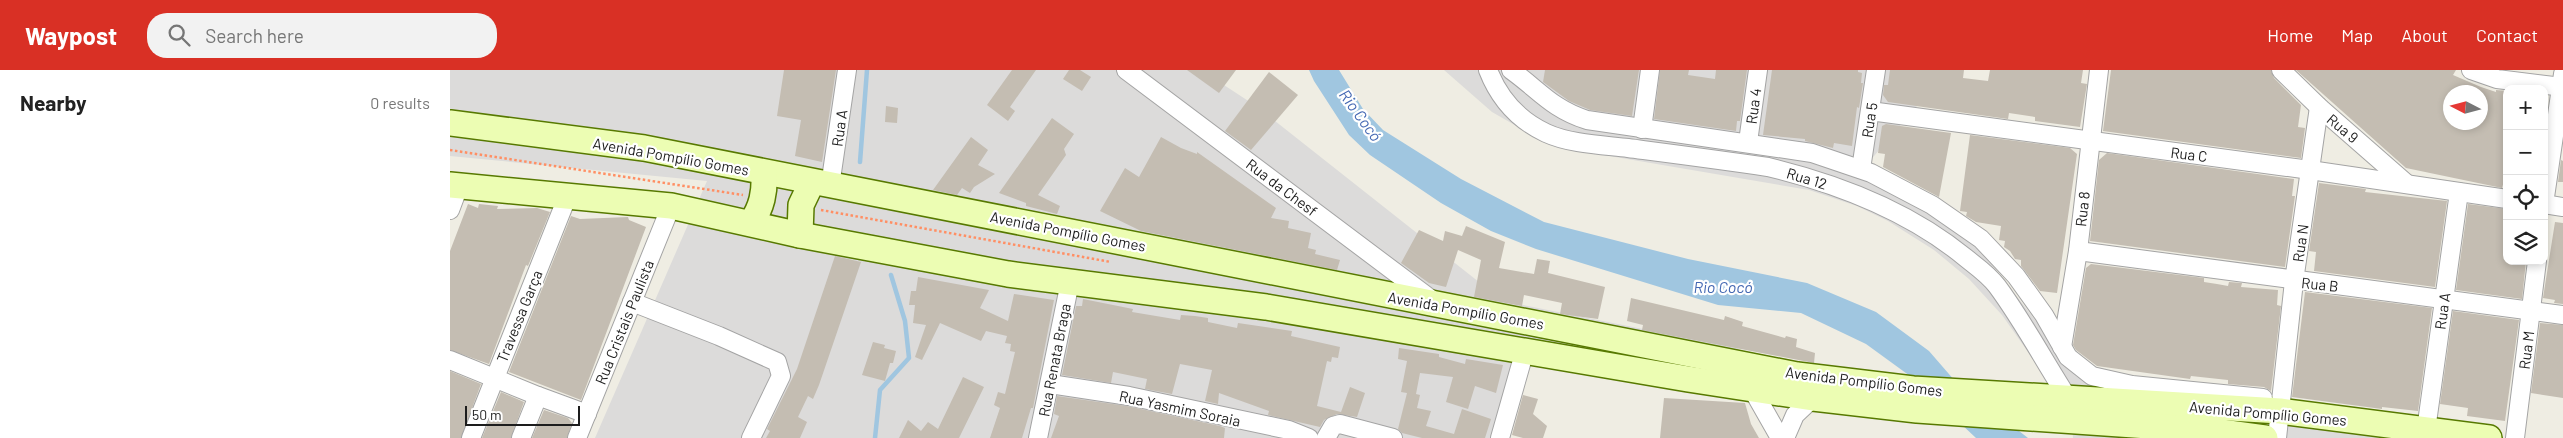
<!DOCTYPE html>
<meta charset="utf-8">
<style>
:root{--surface:#fff;--page:#f2f2f2;--text:#222;--muted:#767676;--line:#e0e0e0;--accent:#d93025}
body{margin:0;font-family:Barlow,sans-serif;background:var(--page);color:var(--text)}
.controls{position:absolute;right:15px;top:15px;display:grid;overflow:hidden;border-radius:10px;box-shadow:0 2px 8px #0003}
.controls button{width:45px;height:45px;display:grid;place-items:center;padding:0;border:0;border-bottom:1px solid var(--line);background:var(--surface);color:var(--text);font:25px sans-serif}
.compass{position:absolute;left:1993px;top:15px;width:45px;height:45px;border-radius:50%;background:var(--surface);box-shadow:0 2px 8px #0003;rotate:276deg}
.scale{position:absolute;left:15px;bottom:12px;width:115px;box-sizing:border-box;padding-left:5px;border:2px solid #1d1d1d;border-top:0;font-size:14px;line-height:18px;white-space:nowrap;color:#1d1d1d;-webkit-text-stroke:4px #fff;paint-order:stroke}
.list{margin:0;padding:0;list-style:none}
h2{display:flex;justify-content:space-between;align-items:center;height:65px;margin:0;padding:0 20px;font-size:21px}
h2 small{font-size:16px;font-weight:400;color:var(--muted)}
.icon{flex:none;width:28px;height:28px;fill:none;stroke:currentColor;stroke-width:2;stroke-linecap:round;stroke-linejoin:round}
.map{position:relative;flex:none;width:2113px;height:368px;overflow:hidden}
header{display:flex;align-items:center;gap:30px;box-sizing:border-box;height:70px;padding:0 25px;background:var(--accent);color:#fff}
header strong{font-size:24px}
nav{display:flex;gap:28px;margin-inline-start:auto;font-size:18px}
.search{width:350px;height:45px;background:var(--page);display:flex;align-items:center;gap:12px;box-sizing:border-box;padding:0 18px;border-radius:20px;color:var(--muted);font-size:19px}
main{display:flex}
aside{flex:1;background:var(--surface)}
.map>svg:first-child{display:block}
</style>
<header>
<strong>Waypost</strong>
<div class="search"><svg class="icon" aria-label="search" viewBox="0 0 24 24"><circle cx="10" cy="10" r="6"/><path d="M15 15l6 6"/></svg>Search here</div>
<nav><a>Home</a><a>Map</a><a>About</a><a>Contact</a></nav>
</header>
<main>
<aside>
<h2>Nearby<small>0 results</small></h2>
<ul class="list">
</ul>
</aside>
<div class="map">
<svg width="2113" height="368" viewBox="0 0 2113 368">
<rect width="100%" height="100%" fill="#efede3"/>
<!-- residential -->
<g fill="#dcdbda">
<path d="M0,0H751L806,36L1053,231L1288,278L1316,330L1069,289L1044,368H145L257,111L0,86Z"/>
<path d="M994,0H1498L1412,100L1518,164L1632,310L1834,346L2023,368H1623L1622,350L1597,309L1552,245L1519,209L1484,180L1438,151L1407,136L1359,120L1136,82L1082,65L1042,42Z"/>
</g>
<!-- water -->
<path fill="#a0c6e0" d="M859,0H889L913,39L933,60L1011,109L1094,152L1238,189L1357,213L1426,242L1479,281L1505,311L1578,368H1526L1460,306L1416,274L1351,243L1268,235L1086,179L1041,161L991,133L920,85L899,65L864,11Z"/>
<g fill="none" stroke-linecap="round" stroke-linejoin="round">
<!-- stream -->
<g stroke="#a0c6e0" stroke-width="4.5">
<path d="M410,92L417,0"/>
<path d="M425,368L430,320L459,288L455,251L441,205"/>
</g>
</g>
<!-- building -->
<g fill="#c4bdb2" fill-rule="evenodd">
<path d="M334,0H386L372,92L345,86L351,50L327,46Z"/>
<path d="M562,0H586L560,37L565,41L558,51L537,35Z"/>
<path d="M619,0H630L641,7L632,21L613,9Z"/>
<path d="M737,0H786L769,23Z"/>
<path d="M1095,0H1189L1182,46L1140,40L1119,31L1093,12Z"/>
<path d="M1210,0H1239L1238,5L1265,9L1266,0H1297L1290,51H1287L1286,61L1204,49Z"/>
<path d="M1322,0H1408V2L1412,3L1411,13H1413L1409,38L1407,37L1402,76L1384,73L1383,78L1355,71V69L1313,65Z"/>
<path d="M1440,0H1514L1513,8L1538,11L1540,0H1633L1631,13L1637,14L1630,57L1585,51V47L1559,43L1558,49L1438,32L1433,25L1434,15H1438Z"/>
<path d="M1661,0H1821L1824,8L1851,35L1848,57L1855,58L1851,88L1653,61Z"/>
<path d="M1846,0H2006L2003,5L2031,17L2046,22V20L2057,21V112L2054,111L2052,118L1956,98ZM2000,22H2030V52H2000Z"/>
<path d="M819,2L848,25L801,80L775,61Z"/>
<path d="M436,36L448,38L447,53L435,52Z"/>
<path d="M602,48L624,64L614,79L616,85L588,125L610,136L607,144L576,136V133L549,123Z"/>
<path d="M1436,54L1501,63L1489,127L1433,97L1435,84L1428,83L1432,56Z"/>
<path d="M1520,65L1620,78L1627,84L1607,223L1590,221L1571,196V190L1565,189L1560,181L1554,177L1555,171L1549,170L1551,156L1526,152L1516,146L1517,142L1510,141Z"/>
<path d="M521,67L538,80L528,95L545,104L524,117L520,123L512,118L507,125L483,120Z"/>
<path d="M711,67L731,78L747,84V82L826,138L821,148L839,151L838,158L861,163L858,178L866,180L865,184L890,190L887,200L691,161L650,141L675,98L689,107Z"/>
<path d="M1657,83L1844,109L1842,126H1845L1835,197L1640,171L1649,90Z"/>
<path d="M2111,90L2113,91V112H2108Z"/>
<path d="M1869,113L1916,119L1915,122L1997,131L1985,217L1864,201L1866,182L1859,181Z"/>
<path d="M18,134L28,138L29,134L48,136L47,139L87,138L100,142L78,196L76,195L39,294L0,280V181Z"/>
<path d="M2018,134L2057,139V191H2076L2072,229L2006,220Z"/>
<path d="M121,146L130,149L178,147L179,150L196,157L131,330L59,302Z"/>
<path d="M2105,152L2113,153V234L2104,233L2105,230L2093,228Z"/>
<path d="M1016,156L1055,172L1049,198L1084,204L1087,189L1100,191L1098,203L1155,217L1148,249L1110,244L1112,233L1074,225L1072,236L1024,227L1031,190L1008,180L996,217L979,213L951,193L969,160L993,171L995,161L1012,166Z"/>
<path d="M385,186L411,192L369,315L363,329L358,326L348,347L357,352L350,368H316L320,361L317,359L347,299Z"/>
<path d="M1641,194L1754,208V212L1767,214L1778,216L1779,212L1792,213L1791,217L1828,220L1827,235L1831,236L1821,321L1814,317L1778,314V310L1741,306L1740,309L1647,296L1626,280L1623,275L1636,198Z"/>
<path d="M468,207L539,220L530,238L558,251L564,224L604,230L583,338H581L572,368H540L550,338L544,335L548,322L555,324L565,282L560,281L561,274L555,273L557,266L536,261L531,271L490,253L472,290L465,287L476,255L463,253L465,235H459L461,221H466Z"/>
<path d="M1855,222L1982,238L1968,341L1932,337V339L1842,327Z"/>
<path d="M1181,228L1274,250L1275,246L1293,252L1292,256L1335,268L1336,266L1347,269L1346,277L1365,283L1364,293L1192,260L1193,255L1177,251Z"/>
<path d="M633,229L683,239L682,242L730,250L731,245L745,246L758,248V252L787,258L788,253L842,261L841,266L890,277L888,288L882,287L881,292L877,291L867,336L891,342L900,317L915,323L907,347L887,344L874,350L870,357L818,345L819,341L769,323L768,334L755,331L762,300L730,294L722,324L695,319L697,309L663,302L661,313L612,305L626,236H632Z"/>
<path d="M2003,241L2069,250L2055,351L2017,346L2018,338L1990,334Z"/>
<path d="M2090,253L2113,255V328L2081,323Z"/>
<path d="M423,272L435,275L434,278L446,281L443,293H440L435,311L412,305Z"/>
<path d="M949,278L989,284V287L1015,294L1016,289L1053,295L1046,323L1025,316L1018,339L996,332L1003,307L970,303L966,324L970,325L967,338L981,341L976,356L1004,364L1012,339L1041,349L1035,368H972L952,363L948,359L957,323L951,322L957,291L948,289Z"/>
<path d="M0,301L31,314L11,368H0Z"/>
<path d="M513,307L534,317L509,368H449L458,350L471,361L478,352L488,359Z"/>
<path d="M51,322L74,332L61,368H32Z"/>
<path d="M1073,325L1088,329L1083,344L1097,356L1093,368H1073L1062,365Z"/>
<path d="M607,326L677,336L770,356L775,358L774,368H601L609,346L604,344Z"/>
<path d="M1214,328L1295,333L1301,354L1309,368H1210Z"/>
<path d="M94,340L118,348L122,353L117,368H82Z"/>
</g>
<g fill="none" stroke-linecap="round" stroke-linejoin="round">
<defs>
<g id="minor">
<path d="M676,0L982,230"/>
<path d="M1038,0C1049,28 1068,50 1096,63C1120,74 1152,75 1178,78C1224,84 1271,90 1318,97C1389,114 1459,141 1516,188C1526,196 1539,205 1547,216C1573,251 1594,291 1618,328"/>
<path d="M1061,0C1089,20 1102,39 1137,50L1362,83L1421,103L1482,135L1531,169L1566,206L1594,245L1618,287L1642,306L1682,315L1813,328"/>
<path d="M1831,0L1869,37L1957,114"/>
<path d="M2021,0L2047,9L2113,17"/>
<path d="M1420,41L1860,100L2057,129"/>
<path d="M1192,59L1200,0"/>
<path d="M1298,72L1308,0"/>
<path d="M1411,99L1426,0"/>
<path d="M380,116L397,0"/>
<path d="M2094,134L2113,4"/>
<path d="M2094,134L2113,137"/>
<path d="M0,140L9,116"/>
<path d="M1628,181L2113,245"/>
<path d="M182,232L269,266L327,292L331,306L301,368"/>
<path d="M1612,277L1628,181L1649,0"/>
<path d="M0,290L88,326L137,344"/>
<path d="M600,314L679,326L839,360L859,368"/>
<path d="M1301,317L1330,368"/>
<path d="M1976,360L2009,122"/>
<path d="M21,368L118,125"/>
<path d="M71,368L88,326"/>
<path d="M127,368L221,136"/>
<path d="M588,368L620,212"/>
<path d="M876,368L883,356L890,354L943,368"/>
<path d="M1050,368L1075,280"/>
<path d="M1335,368L1345,345L1363,328"/>
<path d="M1827,368L1844,211L1869,37"/>
<path d="M2065,368L2087,191"/>
</g>
<g id="secondary">
<path d="M0,53L194,78L1347,305L1463,319L1830,341L2039,368"/>
<path d="M0,115L221,136L350,165L558,204L816,237L1238,309L1363,328L1467,340L1756,360L1815,368"/>
<path d="M301,153C312,137 315,122 314,103"/>
<path d="M350,165L351,135L362,112"/>
</g>
</defs>
<!-- minor casing -->
<use href="#minor" stroke="#a4a4a4" stroke-width="20"/>
<!-- secondary casing -->
<use href="#secondary" stroke="#577900" stroke-width="28"/>
<!-- path -->
<g stroke="#ff8f64" stroke-width="2.5" stroke-dasharray="2.5 2.5" stroke-linecap="butt">
<path d="M0,80L293,125"/>
<path d="M371,140L661,192"/>
</g>
<!-- minor -->
<use href="#minor" stroke="#fff" stroke-width="18"/>
<!-- secondary -->
<use href="#secondary" stroke="#ecfdb3" stroke-width="25"/>
</g>
<g text-anchor="middle" dominant-baseline="central" stroke-width="4.5" stroke-linejoin="round" paint-order="stroke">
<!-- street labels -->
<g font-size="15" fill="#1d1d1d" stroke="#fff">
<text transform="translate(1303 36) rotate(-82)">Rua 4</text>
<text transform="translate(1419 50) rotate(-81)">Rua 5</text>
<text transform="translate(389 58) rotate(-82)">Rua A</text>
<text transform="translate(1893 58) rotate(40)">Rua 9</text>
<text transform="translate(1739 84) rotate(7)">Rua C</text>
<text transform="translate(221 86) rotate(10)">Avenida Pompílio Gomes</text>
<text transform="translate(1357 108) rotate(17)">Rua 12</text>
<text transform="translate(832 117) rotate(37)">Rua da Chesf</text>
<text transform="translate(1632 139) rotate(-84)">Rua 8</text>
<text transform="translate(618 161) rotate(11)">Avenida Pompílio Gomes</text>
<text transform="translate(1850 173) rotate(-82)">Rua N</text>
<text transform="translate(1870 214) rotate(6)">Rua B</text>
<text transform="translate(1016 240) rotate(10)">Avenida Pompílio Gomes</text>
<text transform="translate(1992 241) rotate(-82)">Rua A</text>
<text transform="translate(69 246) rotate(-68)">Travessa Garça</text>
<text transform="translate(174 252) rotate(-68)">Rua Cristais Paulista</text>
<text transform="translate(2076 280) rotate(-83)">Rua M</text>
<text transform="translate(604 290) rotate(-79)">Rua Renata Braga</text>
<text transform="translate(1414 311) rotate(7)">Avenida Pompílio Gomes</text>
<text transform="translate(730 338) rotate(12)">Rua Yasmim Soraia</text>
<text transform="translate(1818 343) rotate(5)">Avenida Pompílio Gomes</text>
</g>
<!-- water labels -->
<g font-size="16" font-style="italic" fill="#4468b3" stroke="#fff">
<text transform="translate(911 45) rotate(54)">Rio Cocó</text>
<text x="1273" y="216">Rio Cocó</text>
</g>
</g>
</svg>
<div class="controls">
<button>+</button>
<button>−</button>
<button><svg class="icon" aria-label="locate" viewBox="0 0 24 24"><circle cx="12" cy="12" r="6"/><path d="M12 2v4M12 18v4M2 12h4M18 12h4"/></svg></button>
<button><svg class="icon" aria-label="layers" viewBox="0 0 24 24"><path d="M12 4l9 5-9 5-9-5zM3 14l9 5 9-5"/></svg></button>
</div>
<svg class="compass" viewBox="-18 -18 36 36"><path d="M0-13l5 13h-10z" fill="#e53935"/><path d="M0 13l5-13h-10z" fill="#767676"/></svg>
<div class="scale">50 m</div>
</div>
</main>
